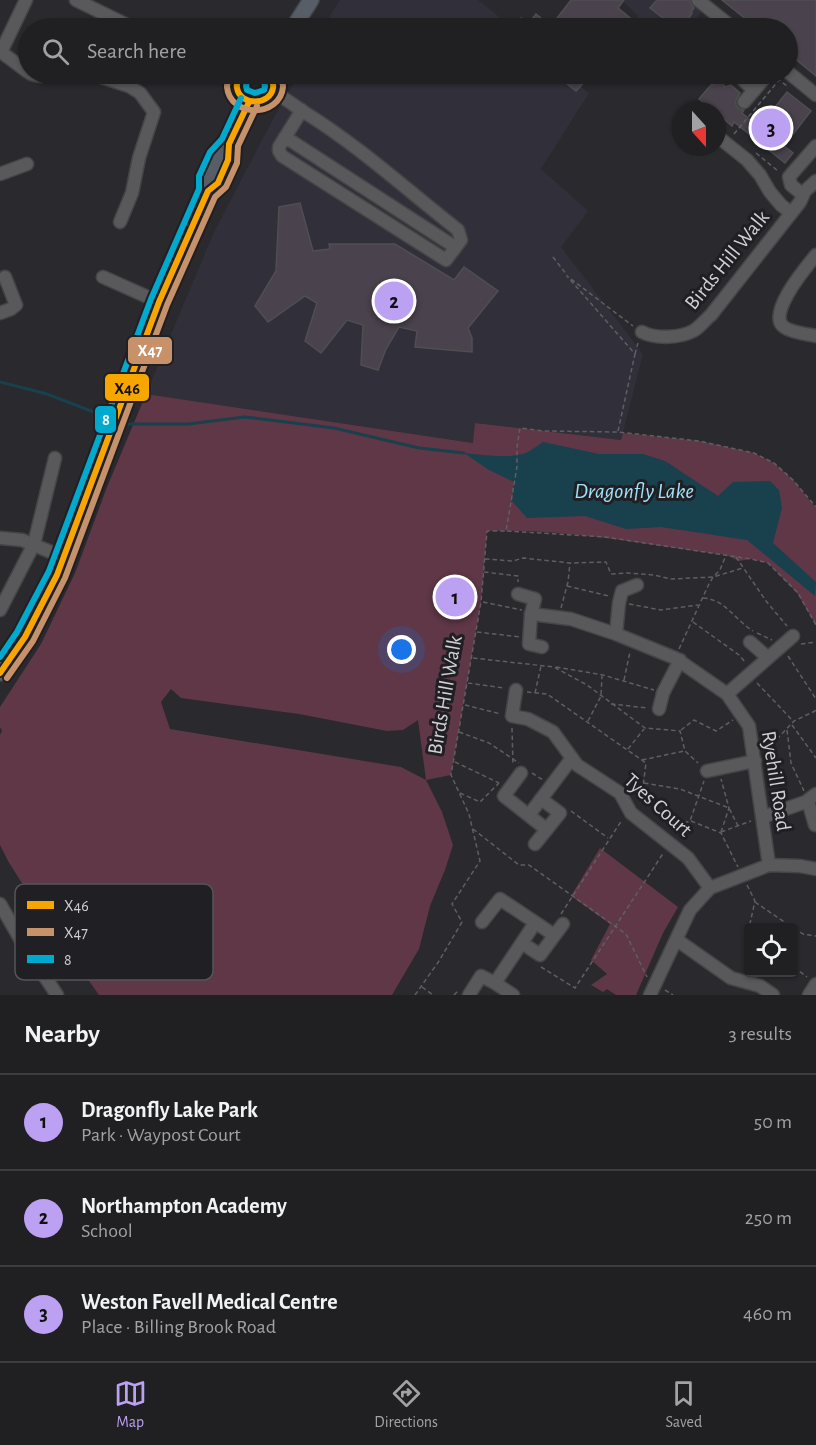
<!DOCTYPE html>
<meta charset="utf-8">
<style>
:root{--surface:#201f22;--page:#2d2c2f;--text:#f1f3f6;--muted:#a2a2a5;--line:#3d3d40;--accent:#bca0f2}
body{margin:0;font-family:"Alegreya Sans",sans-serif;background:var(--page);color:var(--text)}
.controls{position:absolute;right:18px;bottom:18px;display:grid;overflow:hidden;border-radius:6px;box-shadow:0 2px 4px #0004}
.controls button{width:54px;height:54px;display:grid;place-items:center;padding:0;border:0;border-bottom:2px solid var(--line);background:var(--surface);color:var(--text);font:30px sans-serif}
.compass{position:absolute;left:672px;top:102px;width:54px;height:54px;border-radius:50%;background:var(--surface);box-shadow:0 2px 4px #0004;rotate:159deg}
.you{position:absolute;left:402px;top:650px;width:21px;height:21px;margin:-15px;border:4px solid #fff;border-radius:50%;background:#1a73e8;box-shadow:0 0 0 9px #1a73e833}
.badge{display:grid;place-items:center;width:39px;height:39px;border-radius:50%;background:var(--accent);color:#111;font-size:20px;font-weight:700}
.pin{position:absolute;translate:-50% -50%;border:3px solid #fff;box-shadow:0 2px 6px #0006}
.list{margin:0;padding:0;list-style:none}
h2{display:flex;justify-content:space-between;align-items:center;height:78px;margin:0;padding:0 24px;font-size:26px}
h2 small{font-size:20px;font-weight:400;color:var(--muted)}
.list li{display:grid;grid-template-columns:39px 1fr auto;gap:18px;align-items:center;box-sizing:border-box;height:96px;padding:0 24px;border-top:2px solid var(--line)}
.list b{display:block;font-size:22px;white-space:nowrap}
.list p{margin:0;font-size:20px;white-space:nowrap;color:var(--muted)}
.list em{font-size:20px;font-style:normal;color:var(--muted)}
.icon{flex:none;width:33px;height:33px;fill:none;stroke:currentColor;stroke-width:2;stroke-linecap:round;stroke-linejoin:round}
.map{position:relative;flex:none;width:816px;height:995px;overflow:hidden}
.search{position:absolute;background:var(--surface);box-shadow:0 2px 4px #0004;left:18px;right:18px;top:18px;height:66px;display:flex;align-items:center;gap:15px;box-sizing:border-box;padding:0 21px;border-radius:33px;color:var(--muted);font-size:22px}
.sheet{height:366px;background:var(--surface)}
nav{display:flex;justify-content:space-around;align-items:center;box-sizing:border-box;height:84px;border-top:2px solid var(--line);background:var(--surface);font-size:16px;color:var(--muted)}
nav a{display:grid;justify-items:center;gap:3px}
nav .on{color:var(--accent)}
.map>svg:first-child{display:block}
</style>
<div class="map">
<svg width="816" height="995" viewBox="0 0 816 995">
<rect width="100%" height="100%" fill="#2a292d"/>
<!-- built -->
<g fill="#31303a">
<path d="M340,0H478L513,28H322Z"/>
<path d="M625,0H711L688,28H668L655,20L648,28H636L632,25L638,16L624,2Z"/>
<path d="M299,74H566L589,93L541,169L588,211L561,247L643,354L621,440L476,423L474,443L146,394L214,232L271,123Z"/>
</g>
<!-- green -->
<g fill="#5f3747" fill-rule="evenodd">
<path d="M146,394L473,443L475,423L621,440L623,433L699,441L754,453L774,463L793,480L816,508V625L797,593L768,563L751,559L739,561L726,555C647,545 567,528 487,531L481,602L451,775L426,780L442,812L453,845L445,870L430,906L419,949L392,995H99L40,912L8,861L0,845V735L2,731L0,727V707L41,644L75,573L107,487ZM171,689L181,698L299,714L387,731L403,730L418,720L426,780L401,767L170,729L161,702Z"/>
<path d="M600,848L678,907L663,933L636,995H616L607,989L603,992L591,985L607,974L591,960L610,924L571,896Z"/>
</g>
<!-- water -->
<path fill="#18404d" d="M543,442L599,454H643L665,461L718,496L733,482L770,481L779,490L782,508L773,543L816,582L815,596L747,540L661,527L626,529L585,516L527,518L512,501L514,482L489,470L464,453C484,455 507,459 526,453C532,450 537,446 543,442Z"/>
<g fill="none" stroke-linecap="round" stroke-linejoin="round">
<!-- stream -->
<g stroke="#18404d" stroke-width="3">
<path d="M0,382L47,394L109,418"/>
<path d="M118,421L127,424H188L245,417L334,428L419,448L464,453"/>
</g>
</g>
<!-- building -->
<g fill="#4a424c" stroke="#4f4e51" stroke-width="1.5">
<path d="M571,0H624L618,8L634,21L628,28H511L521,18L528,24L536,14L551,26Z"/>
<path d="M657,0H690L691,4L694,8L691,12L692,13L689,18L680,28L668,19L667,21L650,8Z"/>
<path d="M722,0H816V76L788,53V28H757Z"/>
<path d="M555,74H592L576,91Z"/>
<path d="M723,81L724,87L731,85L740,93L736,100V105L739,109L744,110L742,113L759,127L787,92L811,111L784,146L793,153L785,163L734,122L732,126L717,113V111H714L699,99L711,85Z"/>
<path d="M300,203L313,251L330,249L329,244H395L454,280L464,267L498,291L468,328L472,338V352L415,347L417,331L399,327L386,349L378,370L361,365L363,325L347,320L321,353L305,341L317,303L305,296L268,322L255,306L276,271L279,207Z"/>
</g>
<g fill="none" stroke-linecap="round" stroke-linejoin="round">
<defs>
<g id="minor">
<path d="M26,0L1,52L28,72"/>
<path d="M76,0L133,28"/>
<path d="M698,0L733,28"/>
<path d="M694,27L696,28"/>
<path d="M788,72L816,95"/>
<path d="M31,74C39,77 45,76 53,74"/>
<path d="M92,74L129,86L140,93L154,112L139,158L132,193L120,222"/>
<path d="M225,74L237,79"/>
<path d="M741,74L744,81L754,90"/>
<path d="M273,92C284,97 293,105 304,112C359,146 407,190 458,230L461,240L446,260L282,156L279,151V147L302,110"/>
<path d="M744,102L768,74"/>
<path d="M717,136L747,160L760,175L770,192L781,205L791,213"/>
<path d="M285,137L455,247"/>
<path d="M0,174L27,164"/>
<path d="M802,194L791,185L789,177L816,146"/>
<path d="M816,255C807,266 766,314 784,327C792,333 807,334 816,336"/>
<path d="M103,277L159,302"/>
<path d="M0,313L11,309L16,305L5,277"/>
<path d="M642,332C655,339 680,338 693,331C699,328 705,320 711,315L800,202L805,191L816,181"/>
<path d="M0,538L22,540L63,557"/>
<path d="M518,594L535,599L531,614L529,644L542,647"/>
<path d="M0,610L34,544L55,458"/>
<path d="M531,614L571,619L616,634L675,658L727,694L749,726L769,865"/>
<path d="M616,634L619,603L622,591L637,585"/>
<path d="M750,642L767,657"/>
<path d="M516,690L512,716L528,719L553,732L577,765L620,793L631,813L688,858L710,888"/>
<path d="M727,694L793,636"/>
<path d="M659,709L663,693L680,660"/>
<path d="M707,771L755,761"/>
<path d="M521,773L504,796L546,829"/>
<path d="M808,801L815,825"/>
<path d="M529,815L572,758"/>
<path d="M763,817L808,801V800L816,794"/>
<path d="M535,844L560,813L541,799"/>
<path d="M0,904L22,942L57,995"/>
<path d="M482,922L500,899L554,935"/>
<path d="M677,940L731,978L760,986L773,995"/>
<path d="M522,943L540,955L563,924"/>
<path d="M495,983L535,923"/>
<path d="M469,995L481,976L495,983L513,995"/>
<path d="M650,995L690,910L710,888L769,865L800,866L816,869"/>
<path d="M809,995L816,984"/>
</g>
<g id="major">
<path d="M293,28L311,0"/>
<path d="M239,74C222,112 289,111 271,74"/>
<path d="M208,191V179L218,155L229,144L249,102"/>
<path d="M0,673L25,637L57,575L159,302L208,191C224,178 228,165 229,144"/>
</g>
</defs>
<!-- minor casing -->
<use href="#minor" stroke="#454547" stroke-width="15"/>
<!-- major casing -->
<use href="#major" stroke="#454547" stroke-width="18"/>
<!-- path -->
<g stroke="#5f5f61" stroke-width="1.5" stroke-dasharray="4.5 3" stroke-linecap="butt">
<path d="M734,134L779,80L787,86"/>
<path d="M756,153L778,171"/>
<path d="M553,257L567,275"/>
<path d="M635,354L638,343"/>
<path d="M618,431L635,354L567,276L633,326"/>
<path d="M507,531L605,537L751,559L768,563L798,593L816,625"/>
<path d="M736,557L766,601L787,626"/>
<path d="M485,559L513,561L523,558L570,563L606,562L611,574L628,573L654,575L671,579L713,577L743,568"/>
<path d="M484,572L518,576V582"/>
<path d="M567,586L609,596"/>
<path d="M703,598C725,599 735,620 753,631"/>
<path d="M483,602L522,610"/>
<path d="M629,604L661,610L698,605"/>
<path d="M561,608L568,582L570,563"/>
<path d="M693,622L739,655L746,663"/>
<path d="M477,632L520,637"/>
<path d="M757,633L772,640"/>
<path d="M801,644L816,642"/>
<path d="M679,649L708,586L713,577L720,570L726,555"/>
<path d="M788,656L816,699"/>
<path d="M473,658L554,667L587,685L645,728L680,731L685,751L698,763"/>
<path d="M556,667L603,675L654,690"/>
<path d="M624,680L630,652"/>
<path d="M468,683L504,688"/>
<path d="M757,683L793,721"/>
<path d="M527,692L547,694L646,763L643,787L636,798"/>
<path d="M535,693L541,666"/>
<path d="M611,704L648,708"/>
<path d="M465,705L501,714"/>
<path d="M588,721L601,696L602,676"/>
<path d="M792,725L816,758"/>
<path d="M512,728L513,765"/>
<path d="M681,730L694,720L716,731L733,720"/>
<path d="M787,730L791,763L804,791"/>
<path d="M459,732L489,743L519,763"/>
<path d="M762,743L778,738L794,721L815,711L816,707"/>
<path d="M628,749L644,729"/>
<path d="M642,760L684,751"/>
<path d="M455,762L499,783"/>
<path d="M532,773L543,780"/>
<path d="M644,783L680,789L729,808L738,826"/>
<path d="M460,793L480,802L499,783"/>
<path d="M571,811L608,838"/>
<path d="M691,821L721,833L738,867"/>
<path d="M473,829L519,865H529L626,934L647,977"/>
<path d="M673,831L675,826L690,821L704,781"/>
<path d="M721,832L729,808L721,779"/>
<path d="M721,832L751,821"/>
<path d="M747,885L755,901L749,928"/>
<path d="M755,902L793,928"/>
<path d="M561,914L622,820"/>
<path d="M794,928L803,934L816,936"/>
<path d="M748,930V935"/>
<path d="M541,967L575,988L664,852"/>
<path d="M794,967L807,977"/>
<path d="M422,987L433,995"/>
<path d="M665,990L673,995"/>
<path d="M415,995L439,961L462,922L452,904L480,861L469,814L451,775L481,602L487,531H506L517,467V447L520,428L544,431L618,432L699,441L754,453L774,463L793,480L816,507"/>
<path d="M454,995L458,991"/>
</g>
<!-- minor -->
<use href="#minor" stroke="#59595b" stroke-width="12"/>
<!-- major -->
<use href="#major" stroke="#585e68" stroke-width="15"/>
<defs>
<g id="bus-1">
<path d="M239,74C238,79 236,84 237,88C240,106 270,106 273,88C274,84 272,79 271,74"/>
<path d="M0,673L25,637L57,575L159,302L208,191L218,183L228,160L229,144L249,102"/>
</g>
<g id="bus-2">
<path d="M230,74C229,78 227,83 227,87C230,118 280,118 283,87C283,83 281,78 280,74"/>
<path d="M7,678L33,641L65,578L167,305L215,197L226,187L237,163L238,146L257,106"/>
</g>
<g id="bus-3">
<path d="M248,76L246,86L247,90L255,93L264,90L265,86L262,76"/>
<path d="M0,657L17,632L49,571L151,299L199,189V176L210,152L222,139L241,98"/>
</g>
</defs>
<!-- bus-1 casing -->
<use href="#bus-1" stroke="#1f1f24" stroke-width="10"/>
<!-- bus-2 casing -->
<use href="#bus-2" stroke="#1f1f24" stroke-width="10"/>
<!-- bus-3 casing -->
<use href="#bus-3" stroke="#1f1f24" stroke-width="10"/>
<!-- bus-1 -->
<use href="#bus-1" stroke="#f7a600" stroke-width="6"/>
<!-- bus-2 -->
<use href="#bus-2" stroke="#c7916a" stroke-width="6"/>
<!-- bus-3 -->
<use href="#bus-3" stroke="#00a9ce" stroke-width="6"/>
</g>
<g text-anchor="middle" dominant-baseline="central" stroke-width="6" stroke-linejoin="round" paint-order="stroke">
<!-- street labels -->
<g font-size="21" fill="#d2d2d6" stroke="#1f1f24">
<text transform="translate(727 260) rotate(-51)">Birds Hill Walk</text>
<text transform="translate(445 695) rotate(-80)">Birds Hill Walk</text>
<text transform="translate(776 781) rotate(81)">Ryehill Road</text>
<text transform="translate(658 805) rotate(42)">Tyes Court</text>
</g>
<!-- water labels -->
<g font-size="22" font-style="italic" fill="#a2e1f8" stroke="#1f1f24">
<text x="634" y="491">Dragonfly Lake</text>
</g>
</g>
<!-- legend -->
<rect x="15" y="884" width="198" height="96" rx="9" fill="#1f1f24" stroke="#555559" stroke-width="1.5"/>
<rect x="27" y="901" width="27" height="8" fill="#f7a600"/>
<rect x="27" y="928" width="27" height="8" fill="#c7916a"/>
<rect x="27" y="955" width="27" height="8" fill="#00a9ce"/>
<g font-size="16" fill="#d2d2d6">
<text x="64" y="911">X46</text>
<text x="64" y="938">X47</text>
<text x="64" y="965">8</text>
</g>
<g stroke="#1f1f24" stroke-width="2">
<rect x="127" y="336" width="46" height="29" rx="6" fill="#c7916a"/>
<rect x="104" y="373" width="46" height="29" rx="6" fill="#f7a600"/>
<rect x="94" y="405" width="23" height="29" rx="6" fill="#00a9ce"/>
</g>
<g font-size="16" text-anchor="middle" font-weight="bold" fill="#fff">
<text x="150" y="356">X47</text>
<text x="106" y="425">8</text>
</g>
<g font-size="16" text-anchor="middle" font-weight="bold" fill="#111">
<text x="127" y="394">X46</text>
</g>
</svg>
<div class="controls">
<button><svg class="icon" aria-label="locate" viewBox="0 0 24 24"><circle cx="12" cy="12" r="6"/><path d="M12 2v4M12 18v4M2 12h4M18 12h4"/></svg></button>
</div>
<svg class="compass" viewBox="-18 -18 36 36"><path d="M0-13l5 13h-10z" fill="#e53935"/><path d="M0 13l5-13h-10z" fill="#a2a2a5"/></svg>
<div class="you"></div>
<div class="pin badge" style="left:455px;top:597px">1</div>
<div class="pin badge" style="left:394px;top:301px">2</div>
<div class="pin badge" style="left:771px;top:128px">3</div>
<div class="search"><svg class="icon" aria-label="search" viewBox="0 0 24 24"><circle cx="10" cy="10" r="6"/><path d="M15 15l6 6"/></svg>Search here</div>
</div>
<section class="sheet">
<h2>Nearby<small>3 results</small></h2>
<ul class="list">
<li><span class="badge">1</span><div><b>Dragonfly Lake Park</b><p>Park · Waypost Court</p></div><em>50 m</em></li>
<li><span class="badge">2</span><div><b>Northampton Academy</b><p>School</p></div><em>250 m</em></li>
<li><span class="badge">3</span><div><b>Weston Favell Medical Centre</b><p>Place · Billing Brook Road</p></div><em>460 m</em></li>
</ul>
</section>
<nav>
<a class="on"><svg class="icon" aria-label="map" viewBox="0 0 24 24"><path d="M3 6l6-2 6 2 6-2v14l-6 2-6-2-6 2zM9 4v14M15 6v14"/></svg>Map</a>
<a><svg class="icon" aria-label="directions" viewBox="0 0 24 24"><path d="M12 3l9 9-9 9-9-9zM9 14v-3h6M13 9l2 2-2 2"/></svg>Directions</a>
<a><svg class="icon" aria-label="saved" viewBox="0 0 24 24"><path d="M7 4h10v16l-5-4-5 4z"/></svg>Saved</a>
</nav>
